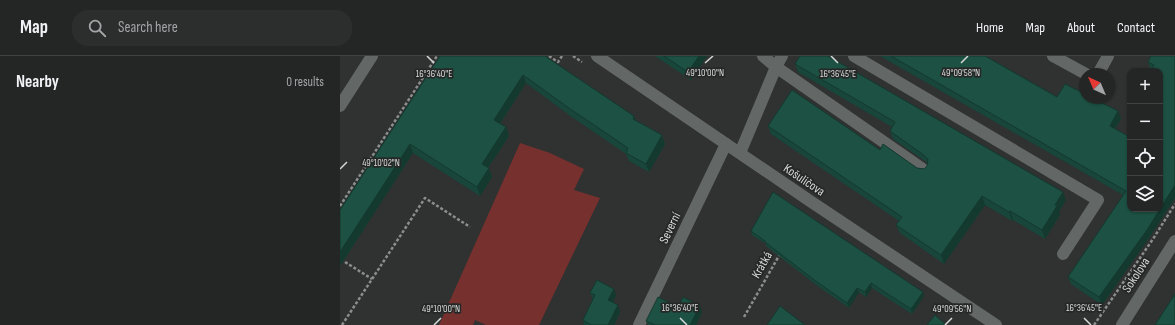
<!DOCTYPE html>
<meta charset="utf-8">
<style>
:root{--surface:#232625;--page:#2b2e2d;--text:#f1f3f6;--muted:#a3a5a7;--line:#404342}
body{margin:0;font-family:"Sofia Sans Condensed",sans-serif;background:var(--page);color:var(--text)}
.controls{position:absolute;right:12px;top:12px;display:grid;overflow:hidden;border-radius:8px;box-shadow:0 1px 3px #0004}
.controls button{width:36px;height:36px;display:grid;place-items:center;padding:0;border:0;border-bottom:1px solid var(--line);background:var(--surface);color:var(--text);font:20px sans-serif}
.compass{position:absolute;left:739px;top:12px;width:36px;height:36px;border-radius:50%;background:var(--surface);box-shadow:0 1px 3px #0004;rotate:316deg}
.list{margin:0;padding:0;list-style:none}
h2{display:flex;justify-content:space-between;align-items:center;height:52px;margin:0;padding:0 16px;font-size:17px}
h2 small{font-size:13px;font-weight:400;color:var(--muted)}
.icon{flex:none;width:22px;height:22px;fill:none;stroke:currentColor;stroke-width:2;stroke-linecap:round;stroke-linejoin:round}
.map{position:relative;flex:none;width:835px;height:269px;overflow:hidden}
header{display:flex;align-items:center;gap:24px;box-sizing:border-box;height:56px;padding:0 20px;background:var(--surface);border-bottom:1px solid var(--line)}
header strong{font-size:19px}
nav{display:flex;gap:22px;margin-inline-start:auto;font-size:14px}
.search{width:280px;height:36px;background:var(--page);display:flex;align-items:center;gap:10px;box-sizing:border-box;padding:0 14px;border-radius:16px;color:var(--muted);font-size:15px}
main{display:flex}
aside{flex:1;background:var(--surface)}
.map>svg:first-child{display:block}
</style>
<header>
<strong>Map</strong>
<div class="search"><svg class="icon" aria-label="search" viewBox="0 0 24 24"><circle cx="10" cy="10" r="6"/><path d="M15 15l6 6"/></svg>Search here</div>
<nav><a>Home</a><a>Map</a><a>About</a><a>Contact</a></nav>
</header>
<main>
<aside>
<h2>Nearby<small>0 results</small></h2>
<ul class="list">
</ul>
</aside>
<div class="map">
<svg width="835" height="269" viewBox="0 0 835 269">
<rect width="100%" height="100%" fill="#2f3231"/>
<!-- green -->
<path fill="#76302e" d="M180,87L210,97L244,113L234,134L260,142L199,269H146L135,264L133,269H99Z"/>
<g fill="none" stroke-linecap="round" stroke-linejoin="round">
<!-- path -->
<g stroke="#8b8e8d" stroke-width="2.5" stroke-dasharray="3 2" stroke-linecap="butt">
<path d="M209,0L218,6L222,0"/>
<path d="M233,0L242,6"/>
<path d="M0,150L97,0"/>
<path d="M5,206L32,223"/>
<path d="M404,261L440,198"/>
<path d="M2,269L85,142L130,171"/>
<path d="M754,269L813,183L835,148"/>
</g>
<!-- service -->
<g stroke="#636765" stroke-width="12">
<path d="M423,0L436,11L584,114"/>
<path d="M514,0L758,144L723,198"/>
<path d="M713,0L746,18"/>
<path d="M758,18L768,0"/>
<path d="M400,97L436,11L442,0"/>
</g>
<!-- minor -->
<g stroke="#636765" stroke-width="12">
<path d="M257,0L470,145L656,269"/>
<path d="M0,50L32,0"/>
<path d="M299,269L386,88"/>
</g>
<!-- tertiary -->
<path stroke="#636765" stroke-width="12" d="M782,269L835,185"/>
</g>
<!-- wall -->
<g fill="#18463a">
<path d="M100,0H205L294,60L296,65L322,79L325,88L309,116L289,105L286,98L229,59L186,27L160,68L166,71L169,80L148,112L152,121L140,140L73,97L0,210Z"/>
<path d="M315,0H367L351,24Z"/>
<path d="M540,0H645L717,41L725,28L745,38V42H752L778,55L781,63L775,73L790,81V153H820V15H811V14L808,6L811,0H835V142L809,182L762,249L731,228L728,221L783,139Z"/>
<path d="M455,8L726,144L719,156L720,159L705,183L673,164L672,165L645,149L604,208L560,177L556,169L559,165L431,78L428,70L540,94L577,112L584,113L587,110L588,107L553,83L550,75L552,71L458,16Z"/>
<path d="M411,175L584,240L572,258L532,232L526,241L519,236L509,252L475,228L426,190V188L412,179Z"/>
<path d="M250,237L276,239L273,247L278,249L280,256L274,269H244L243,264L253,243Z"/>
<path d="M338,251L362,256L356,269H308L306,265Z"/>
</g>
<!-- shaded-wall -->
<g fill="#14392f">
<path d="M359,0H367L351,24L348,16Z"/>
<path d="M183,19L186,27L157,72L154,64Z"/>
<path d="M778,55L781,63L772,77L770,70Z"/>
<path d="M294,60L298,69L293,63Z"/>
<path d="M166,71L169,80L145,116L142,108Z"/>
<path d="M322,79L325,88L309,116L306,108Z"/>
<path d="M70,88L73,97L0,210V196Z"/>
<path d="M149,112L152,121L140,140L137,131Z"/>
<path d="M835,129V142L809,182L762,249L759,241Z"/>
<path d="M723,136L726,144L719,156L720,159L705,183L702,174L715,149Z"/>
<path d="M642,140L645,149L604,208L601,199Z"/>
<path d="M670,155L673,164L672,165L669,156Z"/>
<path d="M531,227L532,232L526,241L525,236Z"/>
<path d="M517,232L519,236L509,252L507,247Z"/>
<path d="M274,233L276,239L271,251L268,244Z"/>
<path d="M583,236L584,240L572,258L571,253Z"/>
<path d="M278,249L280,256L274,269H268Z"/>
<path d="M360,250L362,256L356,269H350Z"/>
</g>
<!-- building -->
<g fill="#1c5143" stroke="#14392f">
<path d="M100,0H205L294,60L293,63L322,79L306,108L286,97L288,92L226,50L183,19L154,64L166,71L142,108L149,112L137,131L70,88L0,196V154Z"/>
<path d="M324,0H359L348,16Z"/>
<path d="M460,0H488L723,136L715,149L717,150L702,174L670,155L669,156L642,140L601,199L556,169L562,161L428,70L452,34L540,94L543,88L577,112L584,113L587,110L588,103L585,100L550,75L555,66L455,8Z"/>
<path d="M551,0H645L717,41L725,28L745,38V42H752L778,55L770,70L790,81V153H820L807,174L759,241L728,221L786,135Z"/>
<path d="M811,0H835V129L820,153V15H811L814,9L808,6Z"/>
<path d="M433,136L583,236L571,253L531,227L525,236L517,232L507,247L473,223L425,186V185L411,175Z"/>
<path d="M257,224L274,233L268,244L278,249L268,269H251L243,264L255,239L250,237Z"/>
<path d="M835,238V269H815Z"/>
<path d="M318,241L338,251L343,241L360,250L350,269H315L306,265Z"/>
<path d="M440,250L465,269H427Z"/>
<path d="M595,259L606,269H587Z"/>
</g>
<!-- ticks -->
<path fill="none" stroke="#d6d9d8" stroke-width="1.5" d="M87,0L94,7M491,0L498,7M365,7L373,0M621,7L628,0M0,113L7,106M340,262L347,269M744,262L751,269M94,269L101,262M605,269L612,262"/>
<g text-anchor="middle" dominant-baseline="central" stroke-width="3.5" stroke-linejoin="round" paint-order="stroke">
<!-- street labels -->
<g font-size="13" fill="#d6d9d8" stroke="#252827">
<text transform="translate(464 124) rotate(34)">Košuličova</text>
<text transform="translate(330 172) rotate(-64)">Severní</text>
<text transform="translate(422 209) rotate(-60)">Krátká</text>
<text transform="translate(796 219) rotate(-57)">Sokolova</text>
</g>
</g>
<g font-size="10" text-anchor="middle" fill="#d6d9d8" stroke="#252827" stroke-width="3.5" stroke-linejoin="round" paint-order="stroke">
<text x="365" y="20">49°10'00"N</text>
<text x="621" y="20">49°09'58"N</text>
<text x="94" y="21">16°36'40"E</text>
<text x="498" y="21">16°36'45"E</text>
<text x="41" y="110">49°10'02"N</text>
<text x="340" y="255">16°36'40"E</text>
<text x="744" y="255">16°36'45"E</text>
<text x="101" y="256">49°10'00"N</text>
<text x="612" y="256">49°09'56"N</text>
</g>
</svg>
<div class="controls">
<button>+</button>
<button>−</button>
<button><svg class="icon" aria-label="locate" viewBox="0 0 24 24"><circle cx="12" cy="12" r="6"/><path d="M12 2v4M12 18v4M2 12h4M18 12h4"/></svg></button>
<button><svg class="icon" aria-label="layers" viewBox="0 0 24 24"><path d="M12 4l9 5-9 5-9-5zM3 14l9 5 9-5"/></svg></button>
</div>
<svg class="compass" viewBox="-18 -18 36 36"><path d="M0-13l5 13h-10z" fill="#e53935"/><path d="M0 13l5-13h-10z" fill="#a3a5a7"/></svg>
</div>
</main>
